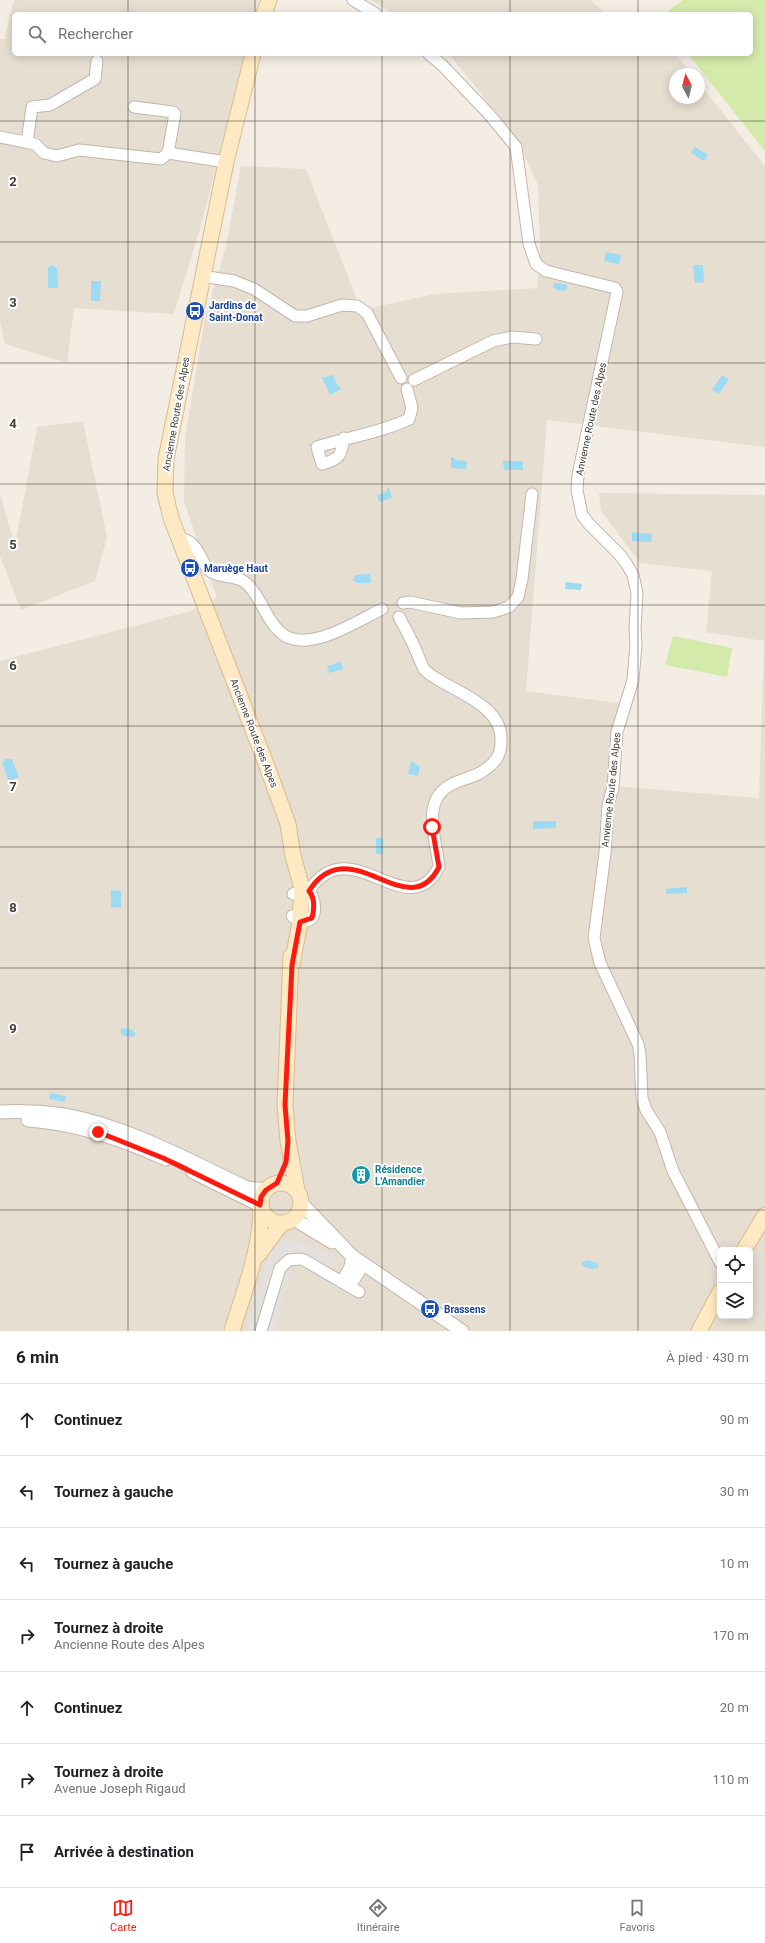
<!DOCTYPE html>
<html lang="fr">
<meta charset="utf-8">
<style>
:root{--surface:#fff;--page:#f2f2f2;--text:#202124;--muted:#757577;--line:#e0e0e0;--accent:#ff190f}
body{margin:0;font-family:Roboto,sans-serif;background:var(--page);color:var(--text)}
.controls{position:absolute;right:12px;bottom:12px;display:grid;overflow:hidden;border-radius:6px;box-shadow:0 2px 10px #0003}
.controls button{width:36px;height:36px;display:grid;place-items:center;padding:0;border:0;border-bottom:1px solid var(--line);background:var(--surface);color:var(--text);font:20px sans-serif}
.compass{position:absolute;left:669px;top:68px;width:36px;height:36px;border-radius:50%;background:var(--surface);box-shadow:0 2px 10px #0003;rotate:353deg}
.stop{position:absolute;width:12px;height:12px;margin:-9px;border:3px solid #ff190f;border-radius:50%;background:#fff}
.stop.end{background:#ff190f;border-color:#fff;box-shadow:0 1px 4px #0008}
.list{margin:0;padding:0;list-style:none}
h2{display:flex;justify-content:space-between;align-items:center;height:52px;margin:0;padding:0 16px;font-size:17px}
h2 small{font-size:13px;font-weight:400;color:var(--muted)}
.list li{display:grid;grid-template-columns:26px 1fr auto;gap:12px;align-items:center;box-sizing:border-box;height:72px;padding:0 16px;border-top:1px solid var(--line)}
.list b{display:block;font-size:15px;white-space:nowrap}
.list p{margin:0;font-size:13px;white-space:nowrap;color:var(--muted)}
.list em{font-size:13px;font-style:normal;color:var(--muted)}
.icon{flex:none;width:22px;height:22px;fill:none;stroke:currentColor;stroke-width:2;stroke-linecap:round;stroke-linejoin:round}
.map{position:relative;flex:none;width:765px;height:1331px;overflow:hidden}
.search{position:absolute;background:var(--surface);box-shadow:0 2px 10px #0003;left:12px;right:12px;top:12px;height:44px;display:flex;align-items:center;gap:10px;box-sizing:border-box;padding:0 14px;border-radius:6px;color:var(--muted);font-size:15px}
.sheet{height:556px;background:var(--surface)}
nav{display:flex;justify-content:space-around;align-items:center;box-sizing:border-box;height:56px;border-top:1px solid var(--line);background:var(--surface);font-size:11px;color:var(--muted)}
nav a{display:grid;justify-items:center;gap:2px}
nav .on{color:var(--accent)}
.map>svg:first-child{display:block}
</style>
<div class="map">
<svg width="765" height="1331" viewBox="0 0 765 1331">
<rect width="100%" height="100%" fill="#f3ede4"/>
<!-- residential -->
<g fill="#e7ded2" fill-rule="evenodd">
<path d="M14,0H258L255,14H14V54H245L202,222L174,314L74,308L67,363L5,344L0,320V39H5Z"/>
<path d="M371,0H591L606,14H394Z"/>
<path d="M449,54H676L692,74H675V98H699V83L765,166V447L547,420L526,691L625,704L614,786L759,798L764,641L706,632L712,571L640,563L601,511L599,493L765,495V1331H0V661L191,611L217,598L184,501L185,438L205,318L226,246L241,166L306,169L361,310L435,294L537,288L540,251L538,185L516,137ZM720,1250H750V1316H720Z"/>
<path d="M83,421L107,537L95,581L21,610L0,556V493L15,546L37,427Z"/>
</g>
<!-- green -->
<g fill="#d4eaab">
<path d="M683,0H765V151L688,54H751V14H664Z"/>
<path d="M673,636L732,648L727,677L665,665Z"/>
</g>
<!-- parking -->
<path fill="#e3e0dd" d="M287,1240L302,1242L336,1257L326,1272L304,1260L280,1268L292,1271L275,1331H246L271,1252L277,1245Z"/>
<!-- water -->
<g fill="#9ddaf3">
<path d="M695,147L708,155L704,161L691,153Z"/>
<path d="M606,252L621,255L619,264L604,261Z"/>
<path d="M52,265L57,268L58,288H48V268Z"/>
<path d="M693,265H703L704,282L695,283Z"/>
<path d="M91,281H101L100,301H91Z"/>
<path d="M554,283L566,284L568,288L566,290L559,291L553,288Z"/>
<path d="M333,375L338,387L340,386L341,389L330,395L322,378Z"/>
<path d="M722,375L729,379L719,394L712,390Z"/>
<path d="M451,457L455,458V460L467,461L466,469L451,468Z"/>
<path d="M503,461H523V470H504Z"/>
<path d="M389,488L392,498L379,502L377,495L387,492V489Z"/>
<path d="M632,532L652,534L651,542L632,541Z"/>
<path d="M370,574L371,583H356L353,580L355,575Z"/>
<path d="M566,582L582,584L581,590L565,589Z"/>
<path d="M341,662L343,669L329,673L327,666Z"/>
<path d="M6,759H12L19,777L9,781L2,763Z"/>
<path d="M411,761L420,766L418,776L408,774Z"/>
<path d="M533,821H556V828L533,829Z"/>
<rect x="376" y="838" width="7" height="16"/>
<path d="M687,887V893L666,894V889Z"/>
<path d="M111,890L121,891V908L111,907Z"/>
<path d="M122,1028L130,1029L136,1033L134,1037L124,1036L120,1032Z"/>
<path d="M50,1093L66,1096L65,1102L49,1099Z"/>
<path d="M586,1260L598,1263V1268L591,1269L583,1266L582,1263Z"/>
</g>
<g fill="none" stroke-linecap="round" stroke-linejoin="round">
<defs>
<g id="minor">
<path d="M353,0L376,14"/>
<path d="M429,54L442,65L488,113L516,147L529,244L536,264L546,271L615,288L617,292L578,475L577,490L582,515L589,524L619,554L626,563L633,575L637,593L635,628L636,645L633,680L617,732L613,787L608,805L605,853L594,938L600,963L638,1044L640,1054L642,1098L646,1110L660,1132L673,1171L720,1262"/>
<path d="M134,107L173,112L175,114L168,153"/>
<path d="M0,137L35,144L44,153L57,156L79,150L161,159L168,153L226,162"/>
<path d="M27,142L32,107L50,105L95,79L97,61"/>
<path d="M202,276L234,281L254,289L295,316H307L342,305L357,306L367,313L401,378"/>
<path d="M414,380L493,341L512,337L536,339"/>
<path d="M344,438C341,456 340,459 322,464L317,447C345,438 383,432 409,419L412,408L407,389"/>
<path d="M177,537C181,539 188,540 191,543C200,550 202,564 210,571C220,579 236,574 246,583C261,596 265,618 279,631C304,657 357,621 382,609"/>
<path d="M403,603L410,602L461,613L493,612L509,607L518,597L522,579L532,494"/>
<path d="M309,891C350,827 408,928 439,867C437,842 421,805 447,787C458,779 472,779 483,771C494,764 501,756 501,742C503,710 468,697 444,683C437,679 429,675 424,669C420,662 417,652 413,644C409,635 404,626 399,617"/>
<path d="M292,916L300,922C304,922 309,921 312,918C318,909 313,893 306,888L293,894"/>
<path d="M342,1281L350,1267L352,1256"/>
<path d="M350,1286L364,1264"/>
<path d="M261,1331L280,1268L289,1260L300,1259L304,1260L359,1292"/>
</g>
<g id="tertiary">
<path d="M0,1112C21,1111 43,1112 64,1115C129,1127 188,1160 247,1188L266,1190"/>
<path d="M28,1120C76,1123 122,1139 166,1159"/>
<path d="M193,1172L260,1205"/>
<path d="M302,1204L352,1256L462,1331"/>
<path d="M294,1219L332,1242"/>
</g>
<g id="secondary">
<path d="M264,14L269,0"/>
<path d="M253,54L226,162L166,459L165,493L171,518L268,769L288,824L293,856L302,888L300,922L292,965"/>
<path d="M291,956L285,1105L288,1141L297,1190"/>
<circle cx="281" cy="1203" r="20"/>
<path d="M744,1250L765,1215"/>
<path d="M258,1255L281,1224"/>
<path d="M232,1331C244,1291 260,1252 261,1209"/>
<path d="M699,1331L720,1292"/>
</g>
</defs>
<!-- minor casing -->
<use href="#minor" stroke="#c2b6a9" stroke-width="13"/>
<!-- tertiary casing -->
<use href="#tertiary" stroke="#c2b6a9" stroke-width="15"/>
<!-- secondary casing -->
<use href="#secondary" stroke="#d5bc92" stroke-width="17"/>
<!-- minor -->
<use href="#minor" stroke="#fff" stroke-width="11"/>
<!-- tertiary -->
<use href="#tertiary" stroke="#fff" stroke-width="13"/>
<!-- secondary -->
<use href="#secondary" stroke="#ffe9c2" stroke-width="15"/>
</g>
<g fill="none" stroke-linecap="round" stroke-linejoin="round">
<!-- route -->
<path stroke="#ff190f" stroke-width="5" d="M98,1132L163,1158L260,1205L261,1197L266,1190L277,1183L286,1162L288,1141L285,1105L292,965L300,922L312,918C314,910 315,898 309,891C350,827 408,928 439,867L432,827"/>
</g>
<!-- grid -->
<path fill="none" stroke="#453d34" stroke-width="1" stroke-opacity="0.55" d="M128,0V14M255,0V14M382,0V14M510,0V14M638,0V14M128,54V1331M255,54V1331M382,54V1331M510,54V1331M638,54V1331M0,121H765M0,242H765M0,363H765M0,484H765M0,605H765M0,726H765M0,847H765M0,968H765M0,1089H765M0,1210H765"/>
<!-- icons -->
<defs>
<symbol id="bus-disc" viewBox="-11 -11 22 22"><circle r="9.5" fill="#1a4fb4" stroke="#fff"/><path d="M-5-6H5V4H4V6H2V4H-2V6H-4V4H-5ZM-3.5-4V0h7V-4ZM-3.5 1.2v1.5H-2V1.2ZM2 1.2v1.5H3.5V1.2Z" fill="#fff"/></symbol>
<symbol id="building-disc" viewBox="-11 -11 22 22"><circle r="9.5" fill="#0f9aa8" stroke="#fff"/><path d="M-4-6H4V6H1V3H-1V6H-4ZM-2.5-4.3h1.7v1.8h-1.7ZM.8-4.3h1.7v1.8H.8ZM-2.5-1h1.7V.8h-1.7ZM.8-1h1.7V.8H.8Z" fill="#fff"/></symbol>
</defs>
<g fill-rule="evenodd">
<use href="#bus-disc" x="184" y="300" width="22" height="22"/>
<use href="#bus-disc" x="179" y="557" width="22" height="22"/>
<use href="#building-disc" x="350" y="1164" width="22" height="22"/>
<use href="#bus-disc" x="419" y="1298" width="22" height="22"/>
</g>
<g text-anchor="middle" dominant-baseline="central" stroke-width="4" stroke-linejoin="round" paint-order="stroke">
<!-- transit labels -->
<g font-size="10" font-weight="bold" fill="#164399" stroke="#fff" text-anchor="start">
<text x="209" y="305">Jardins de<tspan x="209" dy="12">Saint-Donat</tspan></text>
<text x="204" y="568">Maruège Haut</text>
<text x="444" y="1309">Brassens</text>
</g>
<!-- street labels -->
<g font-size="10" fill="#453d34" stroke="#fff">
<text transform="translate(176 414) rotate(-80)">Ancienne Route des Alpes</text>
<text transform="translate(591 419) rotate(-78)">Anvienne Route des Alpes</text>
<text transform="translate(254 733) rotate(69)">Ancienne Route des Alpes</text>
<text transform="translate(611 790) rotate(-84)">Anvienne Route des Alpes</text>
</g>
<!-- culture labels -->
<g font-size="10" font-weight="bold" fill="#0d838f" stroke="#fff" text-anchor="start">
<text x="375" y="1169">Résidence<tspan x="375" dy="12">L'Amandier</tspan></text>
</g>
</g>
<g font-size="13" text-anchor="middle" font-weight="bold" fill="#453d34" stroke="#fff" stroke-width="4" stroke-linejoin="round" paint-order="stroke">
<text x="13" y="186">2</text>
<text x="13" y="307">3</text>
<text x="13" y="428">4</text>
<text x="13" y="549">5</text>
<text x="13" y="670">6</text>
<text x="13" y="791">7</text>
<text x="13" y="912">8</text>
<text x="13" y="1033">9</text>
</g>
</svg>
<div class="controls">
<button><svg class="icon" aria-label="locate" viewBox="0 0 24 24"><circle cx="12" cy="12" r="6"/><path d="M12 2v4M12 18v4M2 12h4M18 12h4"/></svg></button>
<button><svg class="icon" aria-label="layers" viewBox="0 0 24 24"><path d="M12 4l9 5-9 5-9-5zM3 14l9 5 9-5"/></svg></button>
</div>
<svg class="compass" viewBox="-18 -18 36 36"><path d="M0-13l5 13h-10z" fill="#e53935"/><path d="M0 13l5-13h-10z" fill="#757577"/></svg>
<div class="stop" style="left:432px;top:827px"></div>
<div class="stop end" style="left:98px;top:1132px"></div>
<div class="search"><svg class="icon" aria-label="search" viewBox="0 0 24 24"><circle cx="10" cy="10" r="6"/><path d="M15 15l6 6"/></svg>Rechercher</div>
</div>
<section class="sheet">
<h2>6 min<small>À pied · 430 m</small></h2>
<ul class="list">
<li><svg class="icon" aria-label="ahead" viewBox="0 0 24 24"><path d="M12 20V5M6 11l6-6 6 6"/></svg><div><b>Continuez</b></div><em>90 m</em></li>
<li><svg class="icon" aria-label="left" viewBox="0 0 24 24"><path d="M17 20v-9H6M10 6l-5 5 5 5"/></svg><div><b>Tournez à gauche</b></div><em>30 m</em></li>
<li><svg class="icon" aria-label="left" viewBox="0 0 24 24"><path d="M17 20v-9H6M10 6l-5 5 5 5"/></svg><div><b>Tournez à gauche</b></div><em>10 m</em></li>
<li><svg class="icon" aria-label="right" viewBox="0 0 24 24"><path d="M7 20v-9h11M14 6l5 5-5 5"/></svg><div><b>Tournez à droite</b><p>Ancienne Route des Alpes</p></div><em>170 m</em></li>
<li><svg class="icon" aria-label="ahead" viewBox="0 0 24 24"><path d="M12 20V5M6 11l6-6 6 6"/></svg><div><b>Continuez</b></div><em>20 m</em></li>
<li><svg class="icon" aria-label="right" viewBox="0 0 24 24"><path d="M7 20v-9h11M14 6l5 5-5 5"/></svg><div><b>Tournez à droite</b><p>Avenue Joseph Rigaud</p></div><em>110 m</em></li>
<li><svg class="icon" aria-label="arrive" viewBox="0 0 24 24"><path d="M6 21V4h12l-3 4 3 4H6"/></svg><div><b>Arrivée à destination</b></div></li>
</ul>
</section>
<nav>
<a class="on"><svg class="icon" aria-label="map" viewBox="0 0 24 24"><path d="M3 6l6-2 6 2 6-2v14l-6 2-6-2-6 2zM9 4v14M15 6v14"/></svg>Carte</a>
<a><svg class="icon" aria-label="directions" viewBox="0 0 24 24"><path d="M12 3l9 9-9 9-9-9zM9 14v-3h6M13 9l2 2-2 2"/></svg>Itinéraire</a>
<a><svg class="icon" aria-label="saved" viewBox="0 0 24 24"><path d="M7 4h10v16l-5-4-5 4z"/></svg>Favoris</a>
</nav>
